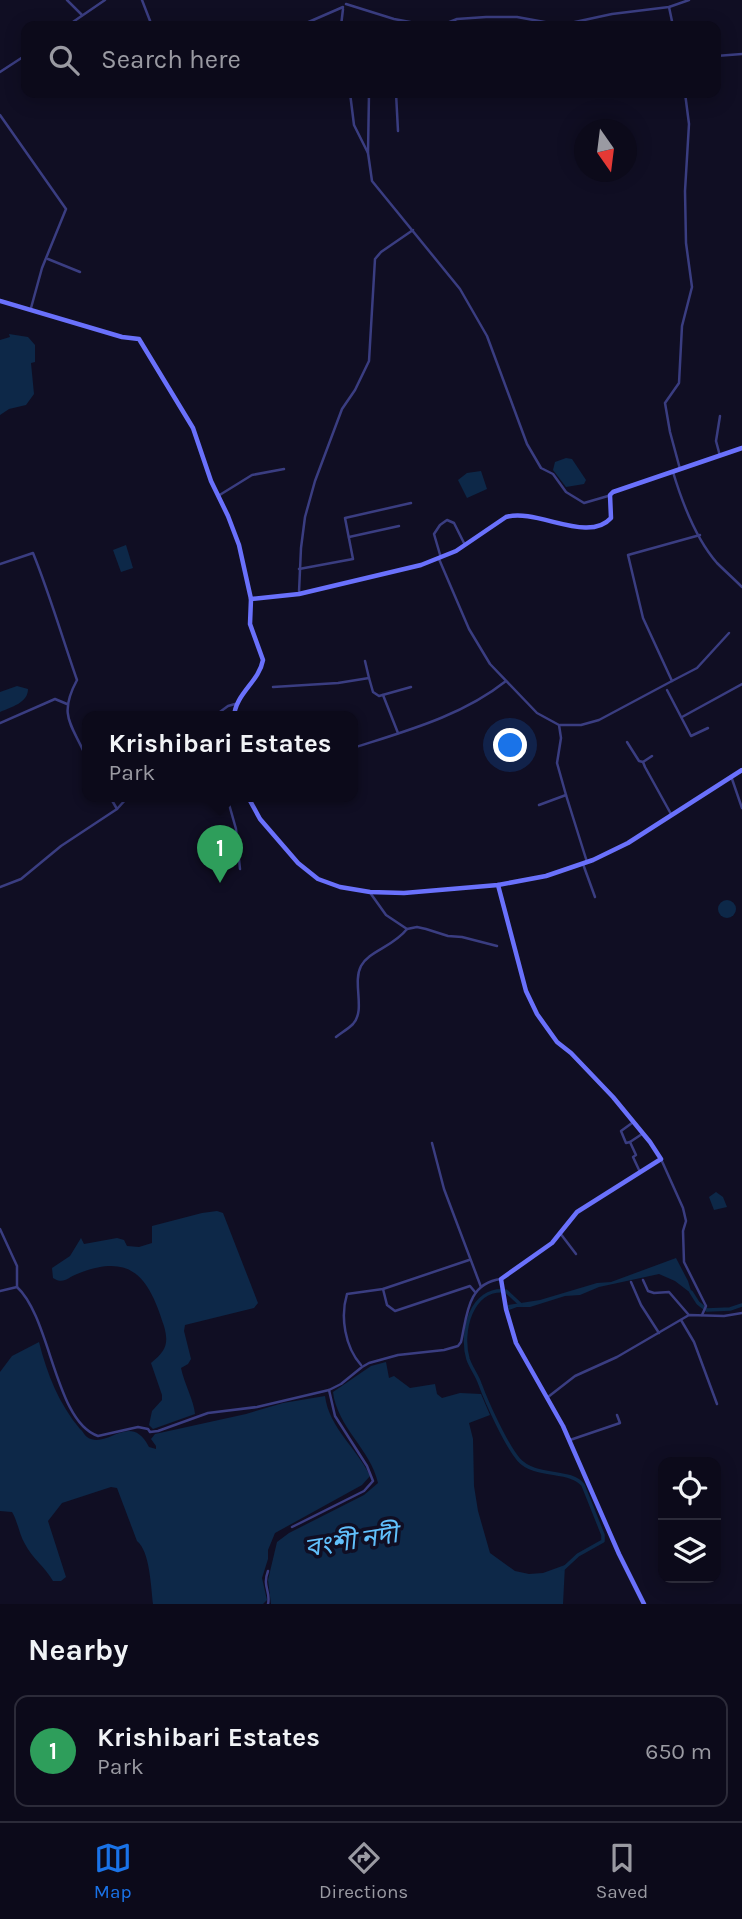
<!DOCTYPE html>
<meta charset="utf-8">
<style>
:root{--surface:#0c0a1a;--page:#151323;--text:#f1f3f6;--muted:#9a9aa2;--line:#2c2b39;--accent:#1a73e8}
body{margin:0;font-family:Karla,"Noto Sans Bengali",sans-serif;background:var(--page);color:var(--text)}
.controls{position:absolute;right:21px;bottom:21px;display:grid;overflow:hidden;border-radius:14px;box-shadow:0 4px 18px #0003}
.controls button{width:63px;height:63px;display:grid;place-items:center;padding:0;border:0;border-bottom:2px solid var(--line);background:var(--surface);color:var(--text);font:35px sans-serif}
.compass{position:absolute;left:574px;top:119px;width:63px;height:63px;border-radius:50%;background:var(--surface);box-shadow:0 4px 18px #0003;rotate:166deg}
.you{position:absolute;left:511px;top:746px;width:24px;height:24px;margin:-18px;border:5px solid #fff;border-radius:50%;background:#1a73e8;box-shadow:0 0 0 10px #1a73e833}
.badge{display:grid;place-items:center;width:46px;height:46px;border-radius:50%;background:var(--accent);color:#fff;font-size:23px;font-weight:700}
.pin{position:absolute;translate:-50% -58px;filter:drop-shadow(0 2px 4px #0008)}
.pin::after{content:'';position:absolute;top:37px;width:24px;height:21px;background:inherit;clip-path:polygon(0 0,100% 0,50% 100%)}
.popup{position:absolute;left:82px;top:711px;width:276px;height:91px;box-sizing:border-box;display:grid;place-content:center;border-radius:14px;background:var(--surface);filter:drop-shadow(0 2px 5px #0005);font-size:23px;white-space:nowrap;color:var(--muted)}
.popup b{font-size:26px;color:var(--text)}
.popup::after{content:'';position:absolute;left:50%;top:100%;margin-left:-14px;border:14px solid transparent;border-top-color:var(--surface)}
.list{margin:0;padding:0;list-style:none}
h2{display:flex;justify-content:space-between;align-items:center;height:91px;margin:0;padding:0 28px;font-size:30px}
h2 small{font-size:23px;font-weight:400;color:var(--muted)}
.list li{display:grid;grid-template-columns:46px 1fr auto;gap:21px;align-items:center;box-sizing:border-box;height:112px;margin:0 14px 14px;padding:0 14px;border:2px solid var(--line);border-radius:14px}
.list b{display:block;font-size:26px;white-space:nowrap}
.list p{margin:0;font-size:23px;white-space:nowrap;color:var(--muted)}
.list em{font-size:23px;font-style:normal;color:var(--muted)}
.icon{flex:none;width:38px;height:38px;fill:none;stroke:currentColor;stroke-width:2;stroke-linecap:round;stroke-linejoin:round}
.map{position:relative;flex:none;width:742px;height:1604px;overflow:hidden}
.search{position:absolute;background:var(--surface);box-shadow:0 4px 18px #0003;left:21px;right:21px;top:21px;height:77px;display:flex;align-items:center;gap:18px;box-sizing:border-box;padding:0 24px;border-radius:14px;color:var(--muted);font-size:26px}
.sheet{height:217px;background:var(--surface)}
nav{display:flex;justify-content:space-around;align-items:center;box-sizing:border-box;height:98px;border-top:2px solid var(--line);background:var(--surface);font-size:19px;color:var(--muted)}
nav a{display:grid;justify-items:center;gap:4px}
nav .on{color:var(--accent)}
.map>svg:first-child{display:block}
</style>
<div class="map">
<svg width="742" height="1604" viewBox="0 0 742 1604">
<rect width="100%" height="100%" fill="#100e23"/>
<!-- water -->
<g fill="#0d2848">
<path d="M9,334L28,337L35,345V362L31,363L34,394L26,405L9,409L0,415V340L10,337Z"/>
<path d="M566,458L572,459L586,480L584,484L566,487L553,470L555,462Z"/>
<path d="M481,471L487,489L467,498L458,480L467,473Z"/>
<path d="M126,545L133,568L121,572L113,550Z"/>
<path d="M17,686L28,689C28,703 11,707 0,712V692Z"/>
<circle cx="727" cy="909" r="9"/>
<path d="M716,1192L723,1197L727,1207L714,1210L709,1197Z"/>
<path d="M217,1211L223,1213L258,1303L254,1308L185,1325L184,1331L191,1359L188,1364L181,1368C184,1383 194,1401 195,1414L153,1429L149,1425L152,1411L162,1400V1395L151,1363C166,1351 169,1344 164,1326C149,1278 132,1252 77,1274C68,1277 64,1285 53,1278L52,1268L70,1256L81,1238L84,1244L117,1238L124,1240L127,1246L139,1247L152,1243V1226L202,1213Z"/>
<path d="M676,1258L688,1281L692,1294L675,1281L659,1274L599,1287L580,1295L565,1296L530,1307H517L509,1310L507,1307L508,1305L540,1300L597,1283L611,1282Z"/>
<path d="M39,1342C47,1374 59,1404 80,1429C83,1431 84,1435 87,1437C107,1451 130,1410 149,1447L156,1449V1446L151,1439L155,1434L246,1414L283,1403L325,1396C329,1428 357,1448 370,1476L362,1485L275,1533L268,1550V1559L262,1578L267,1600L263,1604H153C151,1588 150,1551 137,1541L117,1488L111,1487L62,1503L48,1521L66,1577L61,1581H53C45,1567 32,1558 25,1544C19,1534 18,1522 12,1512L0,1511V1372L12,1356Z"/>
<path d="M386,1362L389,1378L394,1376L410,1388L435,1384L437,1394L442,1398L460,1393L481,1394L490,1415L469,1423L473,1439L474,1486L478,1511L490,1553L515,1571L529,1574L543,1573L565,1565L563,1604H271L268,1580L277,1542L289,1533L364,1495L378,1483C371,1450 337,1427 333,1392L371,1366Z"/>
</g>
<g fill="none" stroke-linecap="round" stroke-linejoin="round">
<!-- canal -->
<g stroke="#0d2848" stroke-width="3.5">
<path d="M691,1292L698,1303L707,1310L730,1309L742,1305"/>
<path d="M521,1305L506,1291C471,1287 460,1332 468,1359C471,1368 477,1375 480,1384C487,1403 506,1445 519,1460C535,1478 571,1469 583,1485L603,1535V1541L578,1555L563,1569"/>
</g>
<!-- street -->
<g stroke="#3a3d81" stroke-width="2.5">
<path d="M67,0L82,15"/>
<path d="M142,0L152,26"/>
<path d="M346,4L394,19L426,25L447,23L457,19L486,17H517L561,25L612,14L669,7L689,0"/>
<path d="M669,7L673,26"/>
<path d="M67,26L105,0"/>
<path d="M291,26L304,24L343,7"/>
<path d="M341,26L343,9"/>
<path d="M716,56L742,54"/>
<path d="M0,72L26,55"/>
<path d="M350,93L354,125L368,153L372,181L460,289L487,336L527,444L541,468L553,474L566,492L584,503L608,496"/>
<path d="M396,93L398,131"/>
<path d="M0,115L66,209L42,268L31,308"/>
<path d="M368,153L369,93"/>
<path d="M48,259L80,272"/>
<path d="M720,456L716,441L720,416"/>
<path d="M680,469L670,432L665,403L679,383L682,326L692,287L686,243L685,191L689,124L685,93"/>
<path d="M673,472C682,502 696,539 717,563C725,571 734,579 742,587"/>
<path d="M218,496L252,475L284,469"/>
<path d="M700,535L628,555L643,618L672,681L697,668L729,633"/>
<path d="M349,537L399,526"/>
<path d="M441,558L434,534L440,525L447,520L454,523L465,545"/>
<path d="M439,559L469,629L490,664L537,713L559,725L561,738L557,763L566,795"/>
<path d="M0,564L33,553C50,595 62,637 77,680C57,717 73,725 87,759"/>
<path d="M299,569L353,559L345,518L411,503"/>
<path d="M299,592L301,548L305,517L315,481L342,409L355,390L369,361L375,259L381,252L413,230"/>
<path d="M365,661L369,678"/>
<path d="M273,687L338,683L369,678L373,692L379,696L411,687"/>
<path d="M667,690L691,736L708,728"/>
<path d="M383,695L398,733"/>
<path d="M213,717L228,706L235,704"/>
<path d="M682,717L742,684"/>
<path d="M0,723L55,699L67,704"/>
<path d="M560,725H581L599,720L672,681"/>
<path d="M627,742L639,761L643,762"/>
<path d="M353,748C406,731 462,716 506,681"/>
<path d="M652,756L643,762L645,767L671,814"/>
<path d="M731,776L742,808"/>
<path d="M227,797L236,829L240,869"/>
<path d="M539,805L566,795L587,862"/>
<path d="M117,809L128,797"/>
<path d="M583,864L595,897"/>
<path d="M0,887L21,879L61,846L117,809L110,797"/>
<path d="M371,894L386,915L407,929L417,927L426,929L448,936L462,937L497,946"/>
<path d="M336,1037C341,1033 348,1029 353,1024C366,1010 352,983 361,966C369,951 393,947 407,929"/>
<path d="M630,1142L626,1143L621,1131L632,1123"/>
<path d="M432,1143L444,1189L481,1287"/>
<path d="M661,1159L683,1208L686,1221L683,1231L684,1262L706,1306L702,1315"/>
<path d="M640,1172L633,1157L636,1155L630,1142L642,1134"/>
<path d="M0,1229L17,1266V1287"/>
<path d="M560,1233L576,1254"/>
<path d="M643,1280L648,1291L654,1293L669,1292L688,1314"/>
<path d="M631,1282L641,1305L659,1333"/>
<path d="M383,1289L387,1305L395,1311L470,1286L475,1292"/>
<path d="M0,1291L17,1287C51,1318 55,1422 98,1436L138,1427L148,1429L150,1432L158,1431L208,1413L257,1407L329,1390L341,1384L362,1367L369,1363L398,1355L444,1350L458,1346L461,1342C467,1316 467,1283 501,1279"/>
<path d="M681,1320L694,1342L717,1404"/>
<path d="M361,1365C345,1347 340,1317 347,1294L383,1289L469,1260"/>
<path d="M548,1397L575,1376L617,1357L689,1315L724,1316L742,1313"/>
<path d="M570,1440L620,1423L617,1415"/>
<path d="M698,1460L699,1462"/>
<path d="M292,1527L364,1491L373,1481L367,1466L335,1416L329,1390"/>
<path d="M268,1571C262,1587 271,1591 268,1604"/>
</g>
<!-- secondary -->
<g stroke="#6a71fc" stroke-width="4.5">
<path d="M0,301L122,337L139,339L193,428L211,481L228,516L239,545L251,599L250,624L263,660C259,682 235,694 234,717"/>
<path d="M251,599L299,594L421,565L456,551L506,517C537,508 588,544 611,518L610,495L613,492L742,448"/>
<path d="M248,797L260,819L298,863L318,879L340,887L370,892L404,893L498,885L546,876L593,860L628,843L742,770"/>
<path d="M498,885L526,991L537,1014L557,1042L571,1053L613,1097L650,1142L661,1159L577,1212L552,1243L501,1279L506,1309L516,1343L563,1426L619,1554L644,1604"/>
</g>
</g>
<g text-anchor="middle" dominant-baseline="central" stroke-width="7" stroke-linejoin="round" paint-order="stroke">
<!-- water labels -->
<g font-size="26" font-style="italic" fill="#61c0fc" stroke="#100e23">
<text transform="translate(351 1541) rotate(-9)">বংশী নদী</text>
</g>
</g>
</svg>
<div class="controls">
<button><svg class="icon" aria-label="locate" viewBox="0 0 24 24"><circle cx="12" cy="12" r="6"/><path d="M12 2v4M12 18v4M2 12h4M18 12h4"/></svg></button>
<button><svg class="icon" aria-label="layers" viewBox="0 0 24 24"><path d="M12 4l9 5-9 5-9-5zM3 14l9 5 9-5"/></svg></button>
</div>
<svg class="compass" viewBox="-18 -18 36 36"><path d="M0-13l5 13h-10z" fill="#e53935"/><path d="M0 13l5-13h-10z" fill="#9a9aa2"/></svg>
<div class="you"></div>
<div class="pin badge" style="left:220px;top:883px;background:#2e9e5b">1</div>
<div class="popup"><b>Krishibari Estates</b>Park</div>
<div class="search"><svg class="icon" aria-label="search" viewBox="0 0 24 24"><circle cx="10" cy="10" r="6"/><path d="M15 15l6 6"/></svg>Search here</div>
</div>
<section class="sheet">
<h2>Nearby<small></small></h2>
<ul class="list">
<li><span class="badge" style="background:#2e9e5b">1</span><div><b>Krishibari Estates</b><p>Park</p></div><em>650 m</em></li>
</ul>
</section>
<nav>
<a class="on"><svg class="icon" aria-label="map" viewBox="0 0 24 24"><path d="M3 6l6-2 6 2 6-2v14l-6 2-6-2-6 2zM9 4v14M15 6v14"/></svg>Map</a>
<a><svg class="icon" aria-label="directions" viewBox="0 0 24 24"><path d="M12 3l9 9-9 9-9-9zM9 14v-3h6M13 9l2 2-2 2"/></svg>Directions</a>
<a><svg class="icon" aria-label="saved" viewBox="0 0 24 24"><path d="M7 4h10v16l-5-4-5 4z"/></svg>Saved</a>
</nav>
